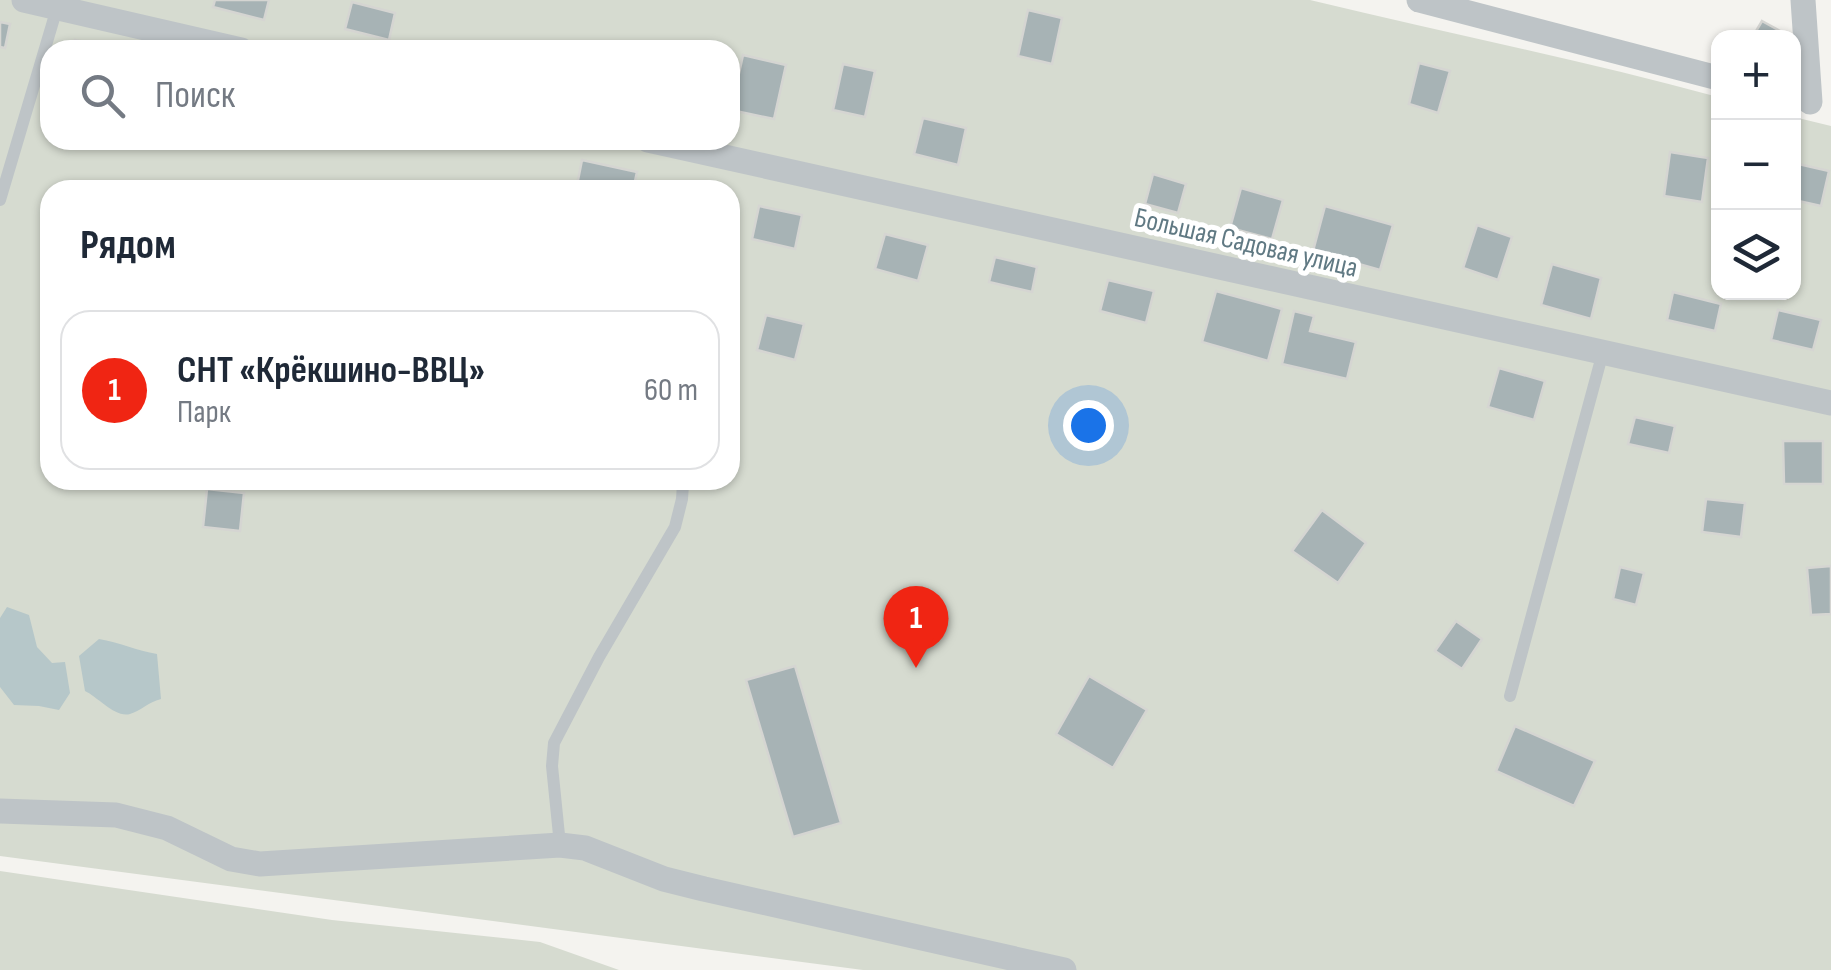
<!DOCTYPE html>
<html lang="ru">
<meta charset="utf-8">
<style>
:root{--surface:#fff;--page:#f2f2f3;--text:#1f2937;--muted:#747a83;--line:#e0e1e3;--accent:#f02513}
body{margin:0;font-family:"Sofia Sans Condensed",sans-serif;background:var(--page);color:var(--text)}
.controls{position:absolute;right:30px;top:30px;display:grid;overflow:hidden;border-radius:20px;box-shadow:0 2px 8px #0004}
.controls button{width:90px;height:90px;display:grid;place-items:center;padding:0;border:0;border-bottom:2px solid var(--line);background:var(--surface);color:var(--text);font:50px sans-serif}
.you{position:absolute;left:1088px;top:425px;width:35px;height:35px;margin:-25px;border:8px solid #fff;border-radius:50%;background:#1a73e8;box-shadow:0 0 0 15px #1a73e833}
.badge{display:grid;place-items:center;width:65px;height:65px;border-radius:50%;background:var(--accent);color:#fff;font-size:32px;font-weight:700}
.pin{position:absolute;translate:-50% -82px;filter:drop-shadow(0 2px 5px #0008)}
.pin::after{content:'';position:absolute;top:52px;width:35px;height:30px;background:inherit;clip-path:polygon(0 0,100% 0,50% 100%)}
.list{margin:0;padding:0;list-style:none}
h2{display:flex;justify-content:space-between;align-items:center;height:130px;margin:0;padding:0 40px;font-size:42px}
h2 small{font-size:32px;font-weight:400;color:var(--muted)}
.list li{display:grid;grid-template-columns:65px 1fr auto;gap:30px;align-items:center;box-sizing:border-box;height:160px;margin:0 20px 20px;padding:0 20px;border:2px solid var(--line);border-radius:30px}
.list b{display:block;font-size:38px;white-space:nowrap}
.list p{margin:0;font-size:32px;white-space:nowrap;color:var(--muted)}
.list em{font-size:32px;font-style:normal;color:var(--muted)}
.icon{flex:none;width:55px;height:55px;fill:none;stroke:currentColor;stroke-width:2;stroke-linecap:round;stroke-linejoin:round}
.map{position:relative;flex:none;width:1831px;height:970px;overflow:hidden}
.search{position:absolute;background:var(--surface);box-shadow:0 2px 8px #0004;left:40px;top:40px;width:700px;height:110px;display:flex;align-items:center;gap:25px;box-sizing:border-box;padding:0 35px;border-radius:30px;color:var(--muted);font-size:38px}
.panel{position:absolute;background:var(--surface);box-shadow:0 2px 8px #0004;left:40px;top:180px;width:700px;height:310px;border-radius:30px}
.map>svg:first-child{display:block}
</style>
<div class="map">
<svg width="1831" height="970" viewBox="0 0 1831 970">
<rect width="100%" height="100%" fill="#f4f3ef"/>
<!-- green -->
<g fill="#d6dbd0" fill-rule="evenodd">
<path d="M0,0H1310C1446,33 1583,60 1718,97V292H1794V117L1831,126V970H863L0,856ZM50,50H730V140H50ZM50,190H730V480H50Z"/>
<path d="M0,871L332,920L540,942L619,970H0Z"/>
</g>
<!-- water -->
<g fill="#b6c7c9">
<path d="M7,607L29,615L37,647L52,663L65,662L70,693L59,710L39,706L14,705L0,687V618Z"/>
<path d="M99,639C119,642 137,651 157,654L161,699C148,702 141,711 130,714C115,718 98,697 85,691L79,656Z"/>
</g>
<!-- building -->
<g fill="#a7b3b5" stroke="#d5d5d2" stroke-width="2.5">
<path d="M215,0H269L264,20L213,7Z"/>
<path d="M352,2L395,13L389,40L345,29Z"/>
<path d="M1028,10L1062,18L1052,64L1018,56Z"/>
<path d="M1762,21L1780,31L1777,38H1752Z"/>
<path d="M0,22L10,24L5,48L0,47Z"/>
<path d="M75,40L112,49L111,50H72Z"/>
<path d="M743,55L786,65L774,119L731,110Z"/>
<path d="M1419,63L1450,71L1438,113L1409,104Z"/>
<path d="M843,64L875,71L865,117L833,110Z"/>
<path d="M923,118L966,128L958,165L914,154Z"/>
<path d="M1670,152L1708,158L1702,202L1664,196Z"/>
<path d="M582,160L637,172L633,190H576Z"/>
<path d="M1794,163L1829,171L1821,206L1794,200Z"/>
<path d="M1153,174L1186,184L1178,213L1145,204Z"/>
<path d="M1241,188L1283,200L1272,239L1230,228Z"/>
<path d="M759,206L802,215L795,249L752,239Z"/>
<path d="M1325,206L1393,225L1380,270L1313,251Z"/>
<path d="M1477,225L1512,237L1498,280L1463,268Z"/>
<path d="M885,234L928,245L918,281L875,269Z"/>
<path d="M995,257L1037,267L1032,292L989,282Z"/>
<path d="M1552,264L1601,278L1591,319L1541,305Z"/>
<path d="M1108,280L1154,291L1146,323L1100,311Z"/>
<path d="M1216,291L1282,309L1268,361L1202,342Z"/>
<path d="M1673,292L1721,304L1715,331L1667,320Z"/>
<path d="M1778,310L1821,320L1813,350L1771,340Z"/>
<path d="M1294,311L1314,316L1310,331L1356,342L1347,379L1282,364Z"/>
<path d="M766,315L804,324L795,360L757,350Z"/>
<path d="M1499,368L1545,381L1534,420L1488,407Z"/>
<path d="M1635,417L1675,426L1669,453L1628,444Z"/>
<path d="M1783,441H1823V484H1784Z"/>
<path d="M207,489L244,493L240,531L203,527Z"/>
<path d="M1706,499L1745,503L1741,537L1702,532Z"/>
<path d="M1322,510L1366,543L1338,583L1292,551Z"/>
<path d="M1831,566V614L1811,615L1807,568Z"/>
<path d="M1620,567L1644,573L1636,605L1613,599Z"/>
<path d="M1456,621L1482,639L1462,669L1435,651Z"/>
<path d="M795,666L841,823L793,837L746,680Z"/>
<path d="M1089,676L1147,710L1113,768L1056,734Z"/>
<path d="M1515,726L1595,761L1574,806L1496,771Z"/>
</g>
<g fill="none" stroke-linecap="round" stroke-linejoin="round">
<!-- lane -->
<g stroke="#bec4c7" stroke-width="12">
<path d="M0,200L57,8"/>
<path d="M1510,696L1603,352"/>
<path d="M560,845L552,766L554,743L599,657L675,527L682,499L683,484"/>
</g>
<!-- street -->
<g stroke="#bec4c7" stroke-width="25">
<path d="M24,0L241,50"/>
<path d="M1419,0L1718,78"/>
<path d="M1803,0L1810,102"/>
<path d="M648,140L1831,403"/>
<path d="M0,811L116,815L167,828L231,859L260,864L560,845L585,848L664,879L704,889L1064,970"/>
</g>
</g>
<g text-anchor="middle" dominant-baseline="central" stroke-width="10" stroke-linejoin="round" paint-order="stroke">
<!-- street labels -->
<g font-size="28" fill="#607983" stroke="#fff">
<text transform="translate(1246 243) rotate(13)">Большая Садовая улица</text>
</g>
</g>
</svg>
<div class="controls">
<button>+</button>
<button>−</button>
<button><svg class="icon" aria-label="layers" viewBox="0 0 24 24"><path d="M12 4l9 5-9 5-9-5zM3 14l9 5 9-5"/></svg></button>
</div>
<div class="you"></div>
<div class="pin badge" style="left:916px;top:668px">1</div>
<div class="search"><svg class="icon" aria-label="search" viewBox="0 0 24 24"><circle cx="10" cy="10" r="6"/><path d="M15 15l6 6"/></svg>Поиск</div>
<section class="panel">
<h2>Рядом<small></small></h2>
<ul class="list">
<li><span class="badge">1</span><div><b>СНТ «Крёкшино-ВВЦ»</b><p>Парк</p></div><em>60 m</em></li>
</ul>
</section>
</div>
